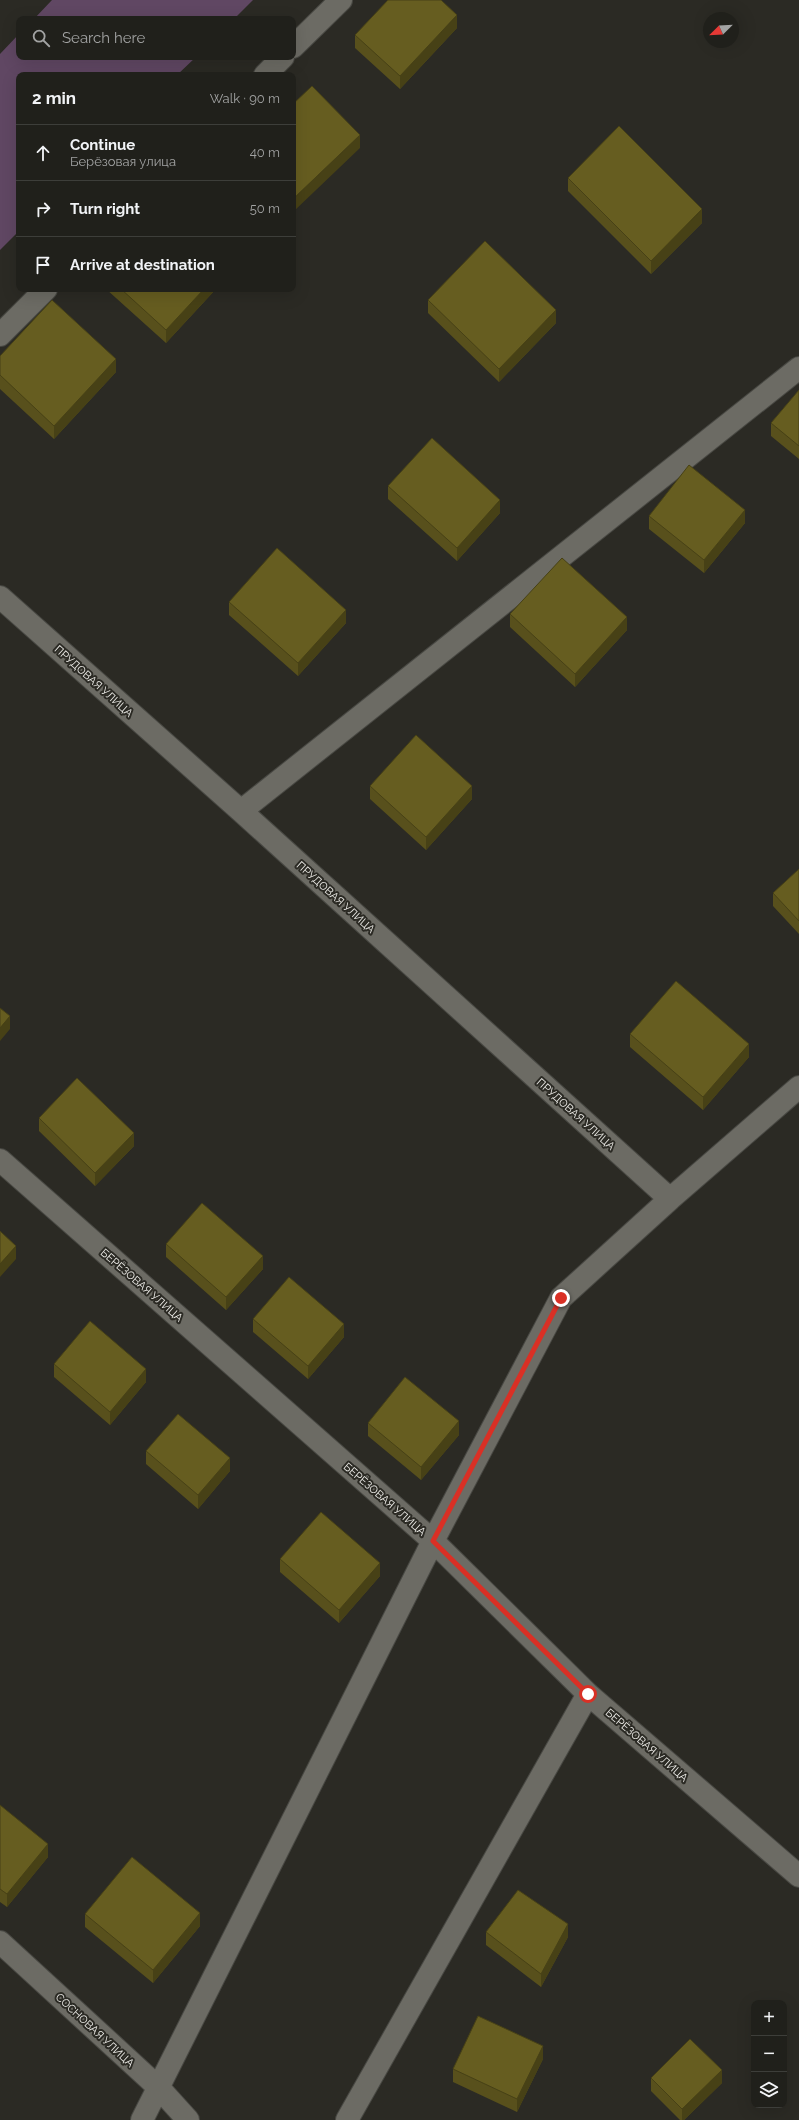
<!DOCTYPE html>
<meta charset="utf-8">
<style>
body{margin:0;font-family:Raleway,sans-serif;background:#282824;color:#f1f3f6}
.controls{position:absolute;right:12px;bottom:12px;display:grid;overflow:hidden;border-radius:8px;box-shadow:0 4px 16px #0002}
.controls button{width:36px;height:36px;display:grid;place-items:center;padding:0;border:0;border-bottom:1px solid #3d3e3a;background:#20201b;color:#f1f3f6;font:20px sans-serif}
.compass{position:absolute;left:703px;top:12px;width:36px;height:36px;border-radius:50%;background:#20201b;box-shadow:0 4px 16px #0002;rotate:246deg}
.stop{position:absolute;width:12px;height:12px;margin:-9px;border:3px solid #d93025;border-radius:50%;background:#fff}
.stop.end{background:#d93025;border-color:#fff;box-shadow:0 1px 4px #0008}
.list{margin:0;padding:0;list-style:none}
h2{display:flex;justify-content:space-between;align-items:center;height:52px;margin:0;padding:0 16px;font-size:17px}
h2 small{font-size:13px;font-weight:400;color:#a2a3a3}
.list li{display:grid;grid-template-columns:26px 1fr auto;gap:12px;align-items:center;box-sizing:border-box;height:56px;padding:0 16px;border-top:1px solid #3d3e3a}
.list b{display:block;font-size:15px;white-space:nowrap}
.list p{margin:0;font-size:13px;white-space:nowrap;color:#a2a3a3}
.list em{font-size:13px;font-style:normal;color:#a2a3a3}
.icon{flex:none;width:22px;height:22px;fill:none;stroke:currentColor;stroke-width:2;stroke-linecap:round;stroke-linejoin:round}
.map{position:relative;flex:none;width:799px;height:2120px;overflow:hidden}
.search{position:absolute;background:#20201b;box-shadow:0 4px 16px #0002;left:16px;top:16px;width:280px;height:44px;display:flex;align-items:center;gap:10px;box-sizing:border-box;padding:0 14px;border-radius:8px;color:#a2a3a3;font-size:15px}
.panel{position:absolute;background:#20201b;box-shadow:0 4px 16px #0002;left:16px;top:72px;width:280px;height:220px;border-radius:8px}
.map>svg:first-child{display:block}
.green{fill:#604763}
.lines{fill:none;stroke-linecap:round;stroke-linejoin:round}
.minor-casing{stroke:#484843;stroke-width:24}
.minor{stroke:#6c6b64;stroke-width:22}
.wall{fill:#58501c}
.shaded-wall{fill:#474116}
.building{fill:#665d20;stroke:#474116}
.route{stroke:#d93025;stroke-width:5}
.labels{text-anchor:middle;stroke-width:4;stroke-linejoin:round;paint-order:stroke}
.street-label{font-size:11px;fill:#f1f0ec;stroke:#2b2a24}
</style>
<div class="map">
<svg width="799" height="2120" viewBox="0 0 799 2120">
<rect width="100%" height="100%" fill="#2b2a24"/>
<path class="green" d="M52 0H253L234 19H34Z
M19 34V57H196L177 75H19V231L0 250V54Z"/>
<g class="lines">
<g class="minor-casing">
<path id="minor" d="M293 47 341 0
M265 75 283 57
M0 335 46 289
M0 597 241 811 670 1199
M241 811 799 368
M0 1160 433 1541 588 1694 799 1876
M0 1942 159 2088 188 2120
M142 2120 433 1541 561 1298 670 1199 799 1087
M347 2120 588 1694"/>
</g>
<use href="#minor" class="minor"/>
</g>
<path class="wall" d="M457 28 400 89 355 48V35Z
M568 178 702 223 651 274 568 191Z
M106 289H216L166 343Z
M428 300 556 323 499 382 428 313Z
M0 356 116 372 54 439 0 389Z
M799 390V459L771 436V423Z
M388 486 500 513 457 561 388 499Z
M649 516 745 523 704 573 649 529Z
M229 602 346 623 298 676 229 615Z
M510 614 627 630 575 687 510 627Z
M370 786 472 799 426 850 370 799Z
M799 869V934L773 906V893Z
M630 1034 749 1057 703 1110 630 1047Z
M39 1118 134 1146 95 1186 39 1131Z
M166 1244 263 1269 226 1310 166 1257Z
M253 1319 344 1337 308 1379 253 1332Z
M54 1364 146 1382 110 1425 54 1377Z
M368 1423 459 1435 421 1480 368 1436Z
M146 1451 230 1471 198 1509 146 1464Z
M280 1559 380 1576 339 1623 280 1572Z
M0 1805 48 1857 7 1907 0 1902Z
M85 1914 200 1926 153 1983 85 1927Z
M486 1932 568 1937 541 1987 486 1945Z
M543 2059 517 2112 453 2082V2069Z
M651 2078 722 2083 684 2120H680L651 2091Z"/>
<path class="shaded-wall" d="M457 15V28L400 89V76Z
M360 135V148L293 212V199Z
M702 209V223L651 274V261Z
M204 289H216L166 343V330Z
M556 310V323L499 382V369Z
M116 359V372L54 439V426Z
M500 500V513L457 561V548Z
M745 510V523L704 573V560Z
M346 610V623L298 676V663Z
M627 617V630L575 687V674Z
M472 786V799L426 850V837Z
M10 1016V1029L0 1041V1028Z
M749 1044V1057L703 1110V1097Z
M134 1133V1146L95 1186V1173Z
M16 1246V1259L0 1277V1264Z
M263 1256V1269L226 1310V1297Z
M344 1324V1337L308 1379V1366Z
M146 1369V1382L110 1425V1412Z
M459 1421V1435L421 1480V1467Z
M230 1458V1471L198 1509V1495Z
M380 1563V1576L339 1623V1610Z
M48 1844V1857L7 1907V1894Z
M200 1913V1926L153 1983V1970Z
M568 1924V1937L541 1987V1974Z
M543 2046V2059L517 2112V2099Z
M722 2070V2083L684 2120H682V2109Z"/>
<path class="building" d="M388 0H441L457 15 400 76 355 35Z
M312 86 360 135 293 199V104Z
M619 126 702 209 651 261 568 178Z
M485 241 556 310 499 369 428 300Z
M121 289H204L166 330Z
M52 300 116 359 54 426 0 375V356Z
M799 390V446L771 423Z
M432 438 500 500 457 548 388 486Z
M689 465 745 510 704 560 649 516Z
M277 548 346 610 298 663 229 602Z
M562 558 627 617 575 674 510 614Z
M416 735 472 786 426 837 370 786Z
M799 869V921L773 893Z
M676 981 749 1044 703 1097 630 1034Z
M0 1008 10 1016 0 1028Z
M77 1078 134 1133 95 1173 39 1118Z
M202 1203 263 1256 226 1297 166 1244Z
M0 1231 16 1246 0 1264Z
M289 1277 344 1324 308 1366 253 1319Z
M90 1321 146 1369 110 1412 54 1364Z
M405 1377 459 1421 421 1467 368 1423Z
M178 1414 230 1458 198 1495 146 1451Z
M321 1512 380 1563 339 1610 280 1559Z
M0 1805 48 1844 7 1894 0 1889Z
M132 1857 200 1913 153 1970 85 1914Z
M518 1890 568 1924 541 1974 486 1932Z
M478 2016 543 2046 517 2099 453 2069Z
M690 2039 722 2070 682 2109 651 2078Z"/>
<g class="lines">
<path class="route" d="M561 1298 433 1541 588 1694"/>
</g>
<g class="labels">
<g class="street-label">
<text transform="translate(94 681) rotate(42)" y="4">ПРУДОВАЯ УЛИЦА</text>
<text transform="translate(336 897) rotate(42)" y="4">ПРУДОВАЯ УЛИЦА</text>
<text transform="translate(576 1114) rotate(42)" y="4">ПРУДОВАЯ УЛИЦА</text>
<text transform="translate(142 1285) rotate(41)" y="4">БЕРЁЗОВАЯ УЛИЦА</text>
<text transform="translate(385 1499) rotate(41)" y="4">БЕРЁЗОВАЯ УЛИЦА</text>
<text transform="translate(647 1745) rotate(41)" y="4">БЕРЁЗОВАЯ УЛИЦА</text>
<text transform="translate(95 2030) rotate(43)" y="4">СОСНОВАЯ УЛИЦА</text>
</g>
</g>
</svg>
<div class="controls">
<button>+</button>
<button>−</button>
<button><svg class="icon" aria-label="layers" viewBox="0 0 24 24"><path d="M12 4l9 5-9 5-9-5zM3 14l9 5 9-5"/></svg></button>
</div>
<svg class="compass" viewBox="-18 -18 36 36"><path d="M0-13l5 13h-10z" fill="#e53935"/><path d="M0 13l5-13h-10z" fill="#a2a3a3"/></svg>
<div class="stop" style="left:588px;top:1694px"></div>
<div class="stop end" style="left:561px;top:1298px"></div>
<div class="search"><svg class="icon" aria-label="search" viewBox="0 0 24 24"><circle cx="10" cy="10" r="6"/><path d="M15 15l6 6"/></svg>Search here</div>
<section class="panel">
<h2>2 min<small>Walk · 90 m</small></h2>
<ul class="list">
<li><svg class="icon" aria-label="ahead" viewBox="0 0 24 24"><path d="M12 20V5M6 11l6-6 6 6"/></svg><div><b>Continue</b><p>Берёзовая улица</p></div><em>40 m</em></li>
<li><svg class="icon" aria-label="right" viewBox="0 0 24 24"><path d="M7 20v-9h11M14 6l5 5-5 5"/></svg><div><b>Turn right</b></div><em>50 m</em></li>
<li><svg class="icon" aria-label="arrive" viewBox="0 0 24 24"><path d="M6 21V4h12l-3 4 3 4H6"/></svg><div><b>Arrive at destination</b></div></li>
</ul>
</section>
</div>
